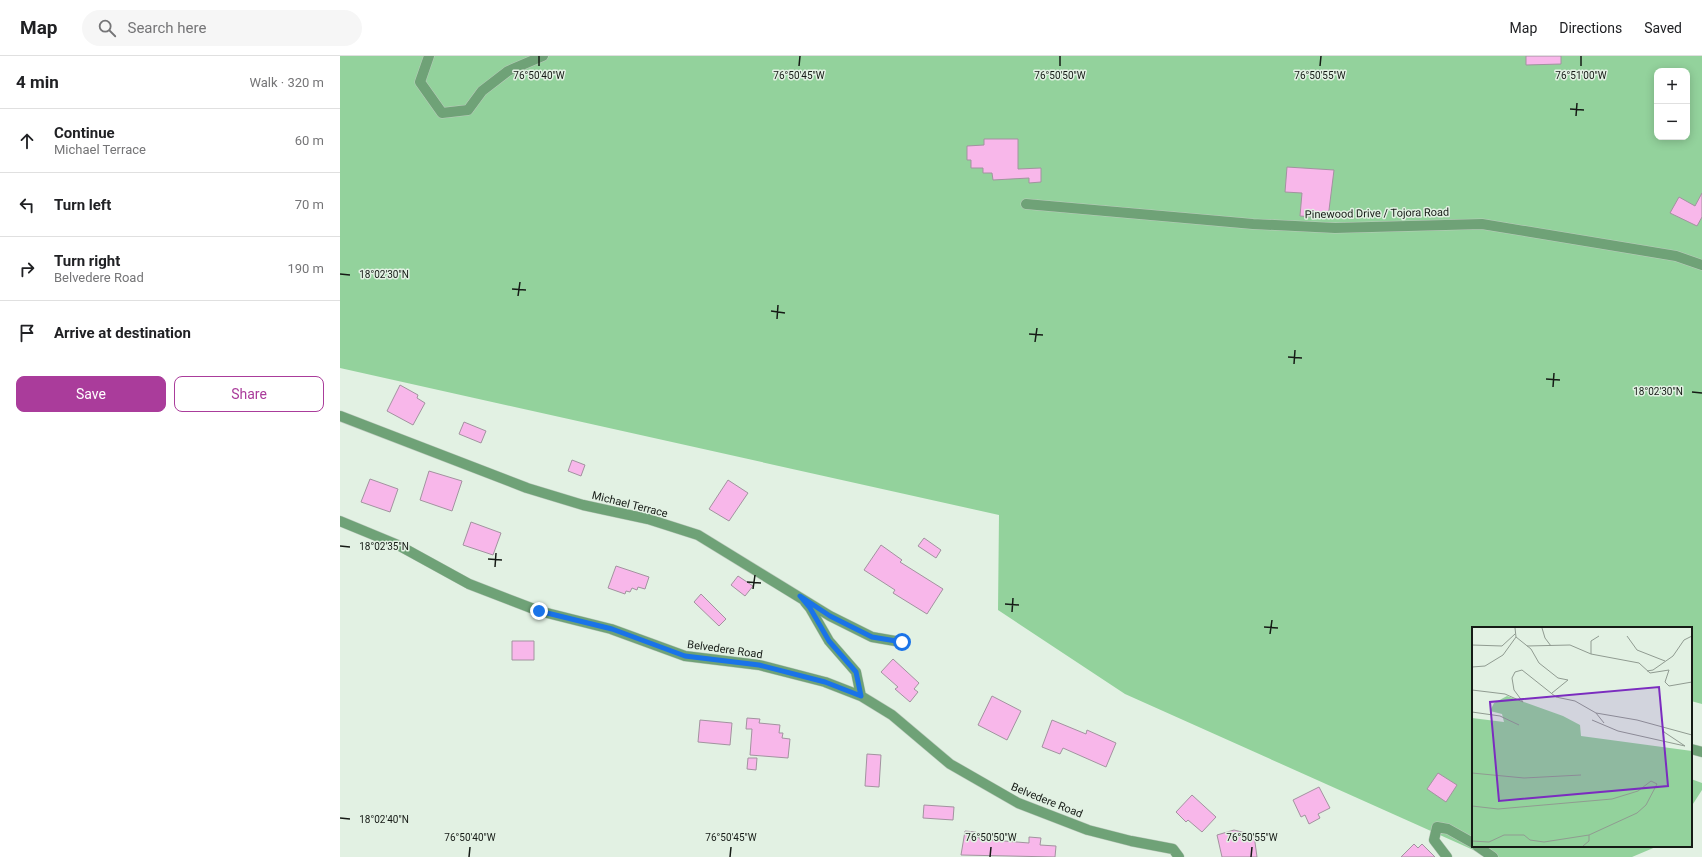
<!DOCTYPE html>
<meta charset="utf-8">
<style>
body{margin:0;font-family:Roboto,sans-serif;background:#f6f6f6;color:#202124}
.controls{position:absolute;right:12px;top:12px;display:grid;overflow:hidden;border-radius:8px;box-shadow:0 2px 10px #0003}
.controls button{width:36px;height:36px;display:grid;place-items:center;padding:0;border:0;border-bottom:1px solid #e0e0e0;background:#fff;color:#202124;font:20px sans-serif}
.stop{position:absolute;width:12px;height:12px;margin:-9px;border:3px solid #1a73e8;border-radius:50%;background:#fff}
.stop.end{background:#1a73e8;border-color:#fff;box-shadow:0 1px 4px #0008}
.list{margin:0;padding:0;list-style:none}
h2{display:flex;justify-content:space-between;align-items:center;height:52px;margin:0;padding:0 16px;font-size:17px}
h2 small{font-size:13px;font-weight:400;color:#757577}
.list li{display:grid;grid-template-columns:26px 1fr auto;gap:12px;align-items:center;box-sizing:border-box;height:64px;padding:0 16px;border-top:1px solid #e0e0e0}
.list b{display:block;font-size:15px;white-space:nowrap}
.list p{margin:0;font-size:13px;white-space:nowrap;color:#757577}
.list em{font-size:13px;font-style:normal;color:#757577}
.actions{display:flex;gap:8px;padding:12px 16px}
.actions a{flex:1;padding:9px 0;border:1px solid #aa3c9b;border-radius:8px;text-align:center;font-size:14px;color:#aa3c9b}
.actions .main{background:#aa3c9b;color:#fff}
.icon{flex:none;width:22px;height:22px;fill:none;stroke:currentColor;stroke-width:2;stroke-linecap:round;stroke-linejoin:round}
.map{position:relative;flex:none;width:1362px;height:801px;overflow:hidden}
header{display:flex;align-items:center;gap:24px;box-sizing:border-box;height:56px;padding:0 20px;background:#fff;border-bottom:1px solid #e0e0e0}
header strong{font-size:19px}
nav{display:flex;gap:22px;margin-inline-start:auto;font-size:14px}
.search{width:280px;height:36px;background:#f6f6f6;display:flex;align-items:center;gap:10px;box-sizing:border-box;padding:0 14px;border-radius:22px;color:#757577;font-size:15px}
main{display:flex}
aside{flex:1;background:#fff}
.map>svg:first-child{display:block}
.green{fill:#93d29c;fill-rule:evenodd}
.building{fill:#f8b7ea;stroke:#a2939f}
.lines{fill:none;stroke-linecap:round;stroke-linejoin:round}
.street-casing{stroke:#bdcabe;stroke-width:11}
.street{stroke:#6fa277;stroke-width:10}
.route{stroke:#1a73e8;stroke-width:5}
.ticks{fill:none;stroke:#161b16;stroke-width:1.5}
.labels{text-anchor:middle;stroke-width:3;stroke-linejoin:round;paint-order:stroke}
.street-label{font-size:11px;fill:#161b16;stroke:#e2f1e3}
.inset-road{fill:none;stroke:#909b91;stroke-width:1}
.view{fill:#7b2cbf;fill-opacity:0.15;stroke:#7b2cbf;stroke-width:2}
.inset-edge{fill:none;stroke:#161b16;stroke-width:2}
.ticks-label{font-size:10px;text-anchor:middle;fill:#161b16;stroke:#e2f1e3;stroke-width:3;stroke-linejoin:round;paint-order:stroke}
</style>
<header>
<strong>Map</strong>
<div class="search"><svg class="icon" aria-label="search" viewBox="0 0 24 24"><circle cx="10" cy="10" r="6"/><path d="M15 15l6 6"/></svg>Search here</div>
<nav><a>Map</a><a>Directions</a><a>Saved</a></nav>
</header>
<main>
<aside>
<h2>4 min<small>Walk · 320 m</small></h2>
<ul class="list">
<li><svg class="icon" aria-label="ahead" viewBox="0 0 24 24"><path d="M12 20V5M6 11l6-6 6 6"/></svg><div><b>Continue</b><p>Michael Terrace</p></div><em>60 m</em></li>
<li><svg class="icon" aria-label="left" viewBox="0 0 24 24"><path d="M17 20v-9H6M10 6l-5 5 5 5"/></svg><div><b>Turn left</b></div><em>70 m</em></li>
<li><svg class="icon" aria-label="right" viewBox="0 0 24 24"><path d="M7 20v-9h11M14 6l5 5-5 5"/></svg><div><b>Turn right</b><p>Belvedere Road</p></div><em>190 m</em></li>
<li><svg class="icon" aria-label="arrive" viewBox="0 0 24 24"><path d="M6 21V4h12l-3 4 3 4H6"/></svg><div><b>Arrive at destination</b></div></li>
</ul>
<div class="actions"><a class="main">Save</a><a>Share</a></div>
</aside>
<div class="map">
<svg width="1362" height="801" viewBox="0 0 1362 801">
<rect width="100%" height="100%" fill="#e2f1e3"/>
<path class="green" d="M0 0H1362V648L1351 645V572H1133V790H1318L1292 801H1149L785 638 658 554 659 459 0 312ZM1317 15H1347V81H1317Z
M1351 723 1362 727V734L1351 751Z"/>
<path class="building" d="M1186 0H1221V8L1186 9Z
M644 83H678V113L701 112V126L689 127V122L653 124 652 117H643V112H631V104H627V90L644 89Z
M947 111 994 114 988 162 960 160 962 137 945 136Z
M1362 137V161L1357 170 1330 157 1339 141 1355 150Z
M60 329 78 339 77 342 85 347 73 369 47 355Z
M124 366 146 375 141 387 119 378Z
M232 404 245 409 241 420 228 415Z
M89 415 122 425 112 455 80 444Z
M30 423 58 433 50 456 21 446Z
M388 424 408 437 389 465 369 453Z
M131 466 161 477 153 499 123 489Z
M584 482 601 494 596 502 578 490Z
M541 489 562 504 560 506 603 533 587 558 553 537 555 534 524 514Z
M276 510 309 521 305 533 298 531 297 534 292 532 290 536 286 535 285 538 268 532Z
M398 520 413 530 405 540 391 529Z
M361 538 386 563 379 570 354 546Z
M172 585H194V604H172Z
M553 603 579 627 574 633 578 636 570 646 555 633 558 631 541 616Z
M652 640 681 655 667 684 638 669Z
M407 662 420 663 419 667 440 669 439 677H443L442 682 450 683 448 702 410 699 412 673H406Z
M360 664 392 667 390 689 358 686Z
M712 664 746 678 747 674 776 687 766 711 723 692 720 698 702 691Z
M527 698 541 699 539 731 525 730Z
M408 702H417L416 714 407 713Z
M1098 717 1117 729 1106 746 1087 733Z
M979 731 990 752 978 758 980 762 969 768 965 759 961 761 953 744Z
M852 739 876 761 862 776 848 764 846 766 836 756Z
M584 749 614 751 613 764 583 762Z
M894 774 914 779 917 801H882L877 779Z
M625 775 636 776 635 781 640 782 639 783 689 787V781L701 782 700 789 716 790 715 801 621 799Z
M1074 788 1078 792 1082 788 1095 801H1061Z"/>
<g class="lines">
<g class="street-casing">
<path id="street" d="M89 0 80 26 102 57 128 54 142 35 168 15 203 0
M686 148 913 168 995 172 1142 168 1336 200 1362 209
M0 360 187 432 243 449 308 463 358 479 490 560 532 581 561 586
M0 465 58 489 129 528 199 555 271 573 345 600 419 609 485 626 521 640 552 659 610 708 678 747 748 774 791 785 833 793 839 801
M465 546 470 552 489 585 516 616 521 640
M1351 693 1362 696
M1137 790 1153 801
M1107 801 1094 784 1097 771 1108 773 1133 787"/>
</g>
<use href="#street" class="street"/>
</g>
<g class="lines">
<path class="route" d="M199 555 272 573 345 600 419 609 485 626 521 640 516 616 489 585 470 552 460 540 490 560 532 581 562 586"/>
</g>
<path class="ticks" d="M199 10V0M459 10 460 0M720 10V0M980 10 981 0M1241 10V0M1230 53 1244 54M1236 60 1237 47M0 218 10 219M172 233 186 234M178 240 180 226M431 255 445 257M437 263 438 249M689 278 703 279M695 286 697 272M948 301 962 302M954 308 955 294M1206 323 1220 324M1213 331 1214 317M1352 336 1362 337M0 490 10 491M148 503 162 504M155 511 156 497M407 526 421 527M413 533 415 519M665 548 679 549M672 556 673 542M924 571 938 572M930 578 932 564M0 762 10 763M129 801 130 791M390 801 391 791M650 801 651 791M911 801 912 791"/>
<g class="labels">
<g class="street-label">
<text transform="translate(1037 157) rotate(-1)" y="4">Pinewood Drive / Tojora Road</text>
<text transform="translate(290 448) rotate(14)" y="4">Michael Terrace</text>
<text transform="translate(385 593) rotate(8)" y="4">Belvedere Road</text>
<text transform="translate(707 744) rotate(22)" y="4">Belvedere Road</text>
</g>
</g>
<g transform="translate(1132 571)">
<rect width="220" height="220" fill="#e2f1e3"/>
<path d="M35 69 91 89 108 98 109 109 220 124V219H0V91L32 95 30 87 18 84 22 76Z" fill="#93d29c"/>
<path class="inset-road" d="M43 1 44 10 59 22 67 36 86 51 96 53 80 66M70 1 73 11 79 19M155 9 165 23 193 34M0 18 30 19 43 7M55 19 98 18 119 27 167 36 178 46 197 43 193 55 197 59 220 55M119 27V14L127 9M0 40 13 39 31 28 44 10M175 44 181 43 201 29 212 13 220 9M0 63 33 67 51 75 42 63 40 51 43 45 50 43 84 70 103 74 124 86 165 93 220 108M0 85 28 89 47 98M124 86 132 96M120 93 146 104 213 119 192 105 191 102M0 146 52 151 109 148M0 179 26 182 140 172 166 164 179 154 185 157 174 178 165 186 117 208M0 214 17 215 32 208H52L58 213 72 215 117 208V214L111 219"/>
<path class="view" d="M187 60 196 159 27 174 18 75Z"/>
<rect width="220" height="220" class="inset-edge"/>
</g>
<g class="ticks-label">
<text x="199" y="23">76°50'40"W</text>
<text x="459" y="23">76°50'45"W</text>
<text x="720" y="23">76°50'50"W</text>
<text x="980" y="23">76°50'55"W</text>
<text x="1241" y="23">76°51'00"W</text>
<text x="44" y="222">18°02'30"N</text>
<text x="1318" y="339">18°02'30"N</text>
<text x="44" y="494">18°02'35"N</text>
<text x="44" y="767">18°02'40"N</text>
<text x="130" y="785">76°50'40"W</text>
<text x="391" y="785">76°50'45"W</text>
<text x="651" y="785">76°50'50"W</text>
<text x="912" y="785">76°50'55"W</text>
</g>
</svg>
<div class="controls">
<button>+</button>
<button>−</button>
</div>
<div class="stop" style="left:562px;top:586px"></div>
<div class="stop end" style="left:199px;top:555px"></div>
</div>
</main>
